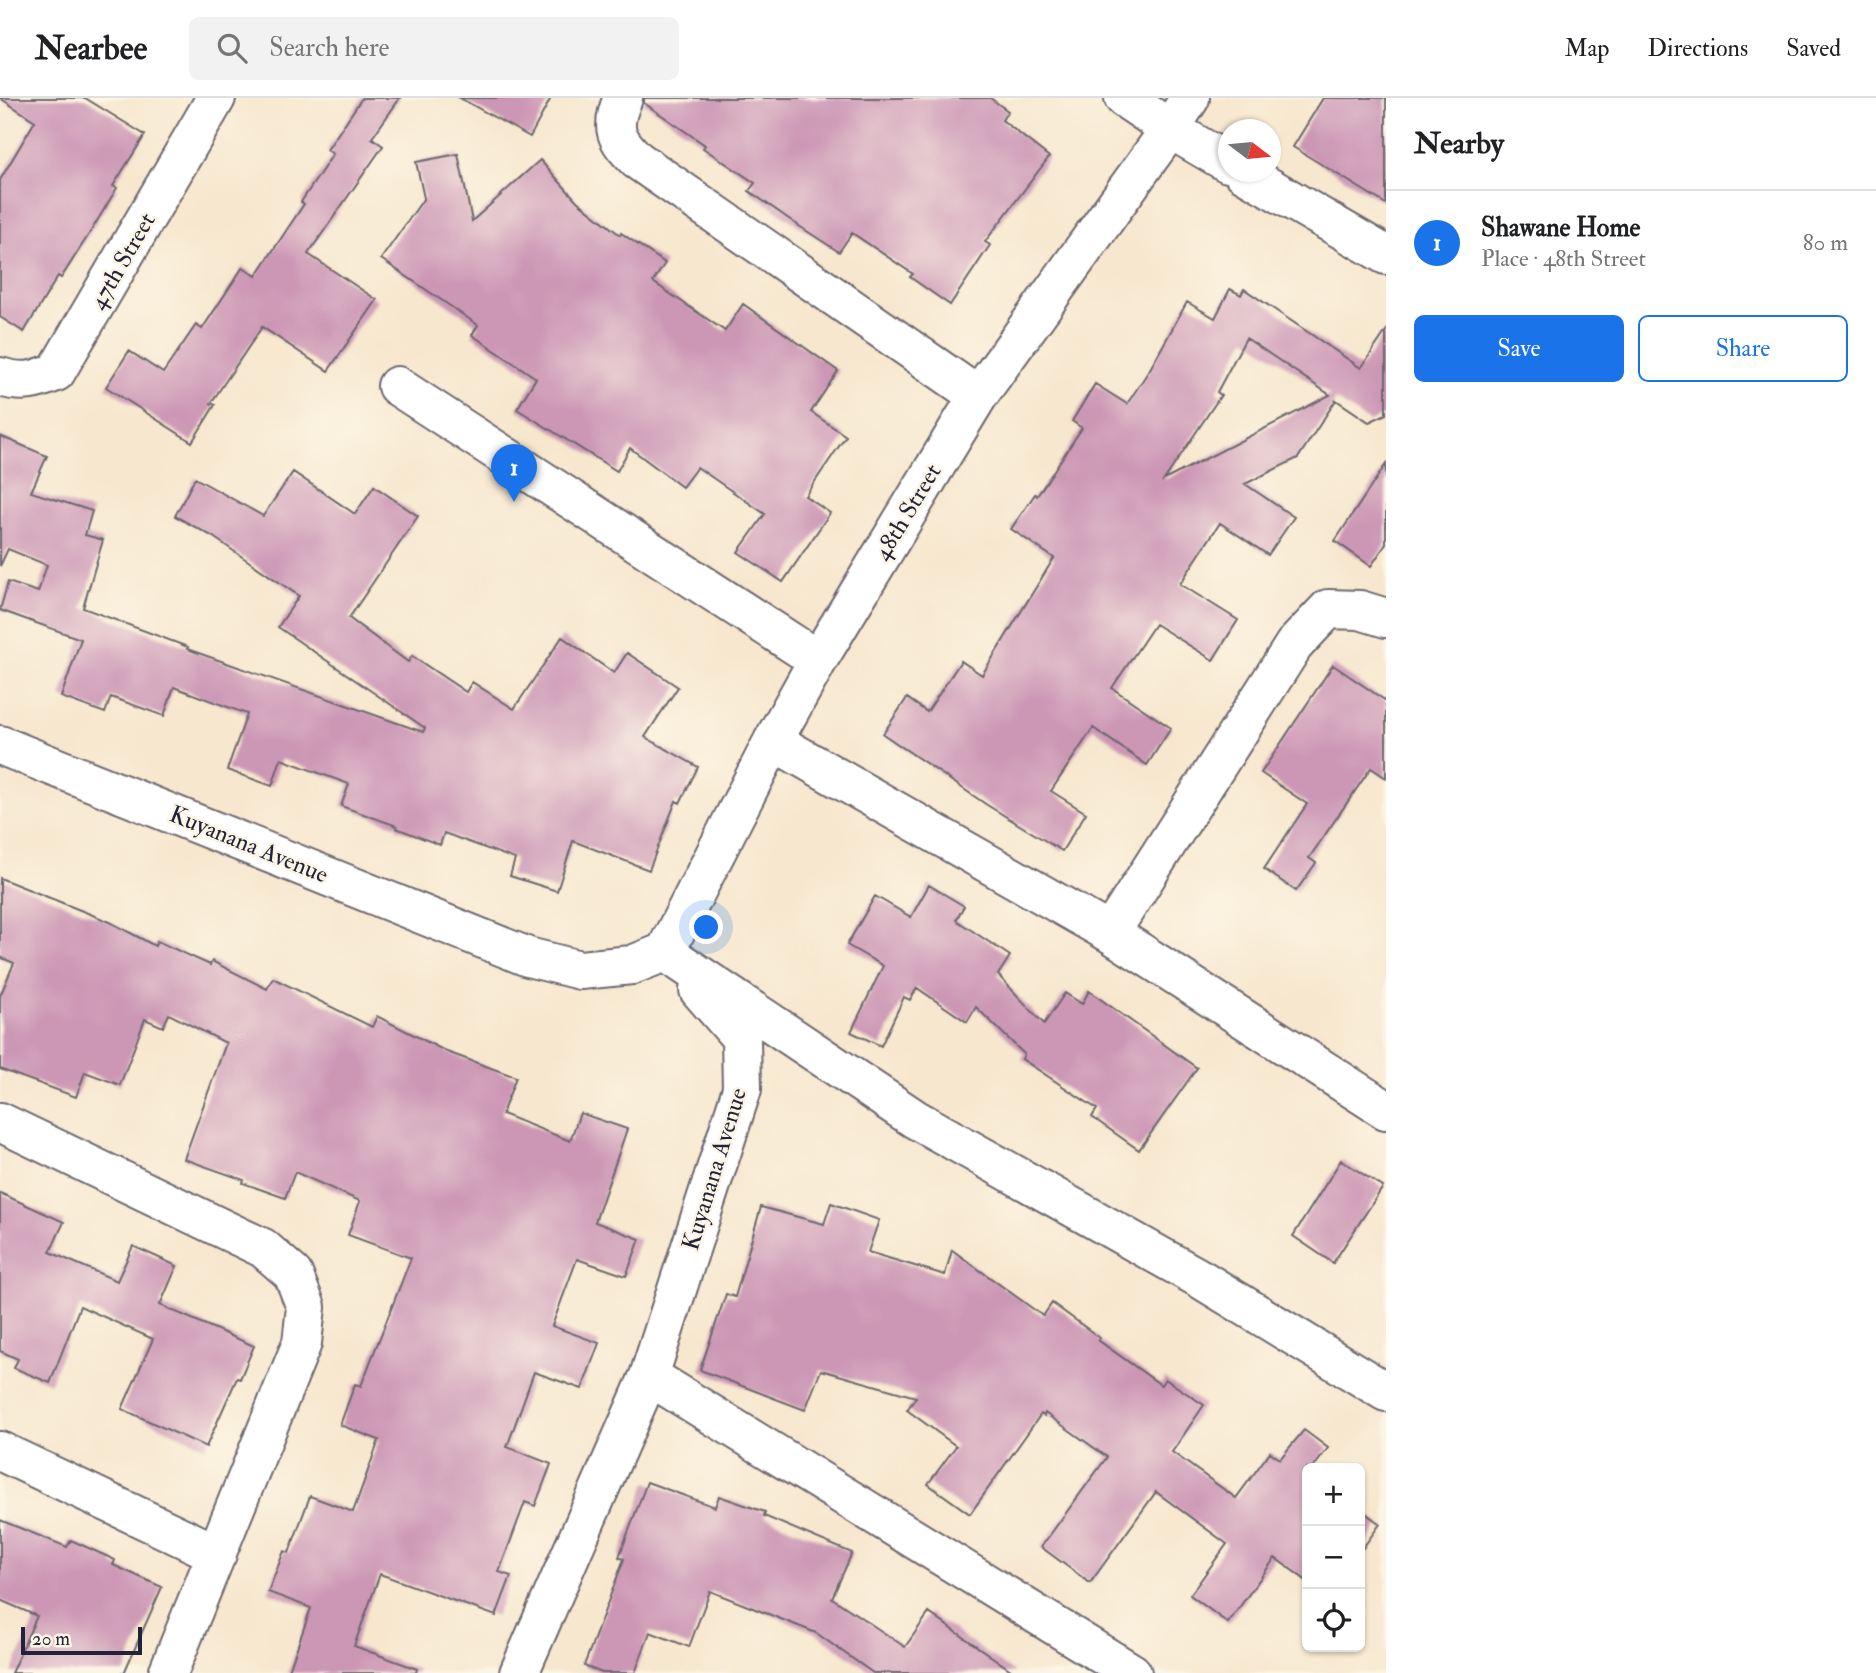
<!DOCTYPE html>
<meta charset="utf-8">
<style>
body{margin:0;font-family:"IM FELL Double Pica",serif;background:#f2f2f2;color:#202124}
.controls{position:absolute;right:21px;bottom:21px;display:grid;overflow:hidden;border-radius:10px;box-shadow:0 2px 5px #0004}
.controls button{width:63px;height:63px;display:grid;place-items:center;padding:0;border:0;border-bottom:2px solid #e0e0e0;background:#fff;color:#202124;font:35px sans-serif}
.compass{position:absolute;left:1218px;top:21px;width:63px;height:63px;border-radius:50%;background:#fff;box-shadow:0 2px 5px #0004;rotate:106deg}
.scale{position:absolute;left:21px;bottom:18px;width:121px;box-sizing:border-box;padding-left:7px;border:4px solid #22223b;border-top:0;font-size:19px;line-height:24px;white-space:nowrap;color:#22223b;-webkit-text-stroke:5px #fcf5e5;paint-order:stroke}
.you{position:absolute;left:707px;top:830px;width:24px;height:24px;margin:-18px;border:5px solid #fff;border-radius:50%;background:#1a73e8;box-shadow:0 0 0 10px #1a73e833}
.badge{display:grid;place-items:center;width:46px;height:46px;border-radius:50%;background:#1a73e8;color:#fff;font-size:23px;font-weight:700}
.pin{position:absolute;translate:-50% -58px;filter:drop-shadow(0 2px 4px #0008)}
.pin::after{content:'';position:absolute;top:37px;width:24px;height:21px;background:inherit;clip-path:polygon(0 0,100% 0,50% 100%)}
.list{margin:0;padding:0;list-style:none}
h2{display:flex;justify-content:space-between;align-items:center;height:91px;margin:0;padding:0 28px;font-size:30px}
h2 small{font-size:23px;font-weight:400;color:#757577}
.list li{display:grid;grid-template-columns:46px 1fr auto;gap:21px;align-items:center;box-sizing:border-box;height:105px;padding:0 28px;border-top:2px solid #e0e0e0}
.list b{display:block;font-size:26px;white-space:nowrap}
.list p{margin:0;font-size:23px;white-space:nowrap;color:#757577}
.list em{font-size:23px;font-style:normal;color:#757577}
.actions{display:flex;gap:14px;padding:21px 28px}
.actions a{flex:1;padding:16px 0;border:2px solid #1a73e8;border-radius:10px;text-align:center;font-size:24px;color:#1a73e8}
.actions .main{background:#1a73e8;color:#fff}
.icon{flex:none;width:38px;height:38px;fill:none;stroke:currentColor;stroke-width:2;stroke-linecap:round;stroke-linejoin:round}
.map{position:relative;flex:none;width:1386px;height:1575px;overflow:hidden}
header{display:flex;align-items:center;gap:42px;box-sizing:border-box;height:98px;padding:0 35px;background:#fff;border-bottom:2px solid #e0e0e0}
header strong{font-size:33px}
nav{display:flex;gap:38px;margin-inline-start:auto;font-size:24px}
.search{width:490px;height:63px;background:#f2f2f2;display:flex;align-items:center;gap:18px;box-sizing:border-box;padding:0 24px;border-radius:10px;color:#757577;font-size:26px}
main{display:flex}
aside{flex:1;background:#fff}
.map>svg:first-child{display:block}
.building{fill:#cc97b5;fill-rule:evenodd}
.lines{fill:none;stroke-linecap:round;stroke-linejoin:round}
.minor-casing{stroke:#6d676e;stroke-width:42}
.minor{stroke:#fff;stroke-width:38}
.labels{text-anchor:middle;stroke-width:5;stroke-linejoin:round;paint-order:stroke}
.street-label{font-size:24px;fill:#22223b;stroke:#fcf5e5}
</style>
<header>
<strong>Nearbee</strong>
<div class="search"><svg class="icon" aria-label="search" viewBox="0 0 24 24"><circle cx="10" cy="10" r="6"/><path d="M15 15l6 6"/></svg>Search here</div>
<nav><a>Map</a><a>Directions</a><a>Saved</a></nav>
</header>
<main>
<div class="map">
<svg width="1386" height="1575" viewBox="0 0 1386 1575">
<rect width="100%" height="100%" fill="#fcf5e5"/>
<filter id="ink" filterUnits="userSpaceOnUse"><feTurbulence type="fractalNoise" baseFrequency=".0143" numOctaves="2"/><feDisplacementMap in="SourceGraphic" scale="14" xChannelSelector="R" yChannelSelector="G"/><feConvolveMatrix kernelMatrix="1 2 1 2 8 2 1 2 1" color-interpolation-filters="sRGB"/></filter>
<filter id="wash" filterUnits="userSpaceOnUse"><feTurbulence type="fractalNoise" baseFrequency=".00686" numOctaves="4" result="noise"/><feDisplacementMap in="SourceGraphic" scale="28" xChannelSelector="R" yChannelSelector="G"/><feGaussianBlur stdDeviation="1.57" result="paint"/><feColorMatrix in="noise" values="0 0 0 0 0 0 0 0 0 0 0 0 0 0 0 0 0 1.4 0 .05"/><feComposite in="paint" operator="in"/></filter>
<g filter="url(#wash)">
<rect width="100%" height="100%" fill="#f7e7ce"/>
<g id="blocks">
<path class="building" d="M0 0H85L145 37 113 88 117 90 91 133 61 180 58 178 24 234 0 219V82L35 23Z
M362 0H400L372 40 383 48 308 156 377 202 328 273 262 229 211 305 215 307 192 344 106 289 129 253 163 275 196 227 202 231 243 169 256 178 304 106 301 104 333 56 327 52Z
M460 0H551L530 39Z
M644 0H990L1008 13 1002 22 1049 59 985 144 990 147 950 207 910 179 913 176 852 135 839 154 799 128 749 93 755 85 703 50 705 47 644 5Z
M1323 0H1386V106L1293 49Z
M458 56 472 123 540 62 577 103 620 137 621 135 665 165 653 184 725 233 743 206 838 273 811 314 846 338 805 398 830 415 783 484 738 454 765 416 697 369 682 389 630 350 617 373 517 311 536 280 472 237 478 227 381 161 424 100 416 64Z
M1230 191 1241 197 1244 191 1361 270 1386 233V316L1369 324 1336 302 1298 360 1245 386 1294 419 1268 457 1220 425 1180 486 1238 522 1213 562 1155 526 1112 590 1171 630 1147 667 1093 630 1051 693 1086 715 1062 753 987 707 883 636 907 600 927 614 961 563 982 577 1054 460 1011 431 1035 396 1037 398 1082 330 1072 323 1095 286 1127 306 1150 271 1187 204 1215 220ZM1246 240 1330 297 1164 382 1221 297 1217 294Z
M0 338 47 358 31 394 92 413 85 437 103 442 83 510 188 549 187 551 423 634 425 630 278 529 299 498 212 438 175 418 195 380 263 418 293 374 355 416 374 388 418 418 349 520 408 564 412 558 466 594 472 584 514 611 562 539 614 575 627 555 678 589 645 639 698 669 680 705 676 703 649 772 573 743 557 793 510 778 515 761 444 735 440 747 396 730 397 728 341 708 349 686 281 661 272 688 227 672 247 616 174 589 164 618 111 599 105 615 61 599 81 541 0 512 8 484 38 494 47 467 8 451 0 468Z
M1386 366V446L1371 468 1335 443Z
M1333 567 1386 603V680L1371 670 1309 760 1316 765 1296 793 1264 771 1307 706 1261 675Z
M0 780 110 824 155 848 157 843 210 867 212 863 267 891 273 880 372 929 377 918 447 954 516 979 502 1016 570 1043 580 1015 627 1031 595 1124 640 1141 626 1178 577 1161 552 1228 599 1245 582 1291 534 1274 507 1349 551 1366 535 1408 525 1404 499 1474 511 1478 496 1518 380 1476 354 1548 417 1571 416 1575H288L311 1510 268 1494 284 1453 289 1455 310 1398 353 1414 379 1342 340 1327 355 1286 361 1288 411 1160 348 1137 360 1103 295 1074 285 1100 243 1085 244 1082 184 1061 226 945 169 916 163 929 145 921 120 987 85 974 76 999 0 971V898L14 865 0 859Z
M929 787 964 808 956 822 1010 858 998 877 1044 926 1065 895 1082 906 1089 893 1197 970 1139 1052 1092 1019 1097 1011 1022 961 1024 956 976 909 967 924 917 890 910 902 904 899 881 948 851 934 883 868 847 847 875 798 911 819Z
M1341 1062 1383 1089 1333 1165 1293 1138Z
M0 1095 64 1124 50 1154 117 1183 133 1148 177 1168 160 1207 254 1248 240 1281 237 1280 206 1349 122 1311 153 1241 80 1208 50 1285 14 1270 18 1261 0 1253Z
M831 1105 879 1122 868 1154 945 1177 952 1152 1043 1218 1052 1205 1100 1240 1098 1242 1161 1287 1165 1281 1204 1307 1172 1354 1236 1400 1270 1354 1280 1361 1304 1332 1328 1350 1313 1370H1307V1483L1275 1460 1228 1525 1190 1497 1227 1446 1156 1394 1090 1485 1041 1449 1107 1359 1045 1315 1044 1318 1041 1316 970 1416 928 1386 956 1348 907 1312 916 1299 821 1272 805 1312 700 1272 726 1196 735 1199 761 1109 824 1126Z
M647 1384 715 1409 719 1398 765 1414 764 1418 852 1455 832 1500 905 1549 929 1515 1015 1575H873L816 1535 710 1493 689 1549 650 1534 635 1575H602L584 1568 624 1461 619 1459Z
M1360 1411 1380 1426 1360 1454Z
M0 1422 67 1449 71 1442 115 1462 113 1467 162 1489 124 1575H11L37 1518 0 1502Z"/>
</g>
</g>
<g filter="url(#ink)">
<use href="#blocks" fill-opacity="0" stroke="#6d676e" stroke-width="2"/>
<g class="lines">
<g class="minor-casing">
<path id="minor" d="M623 0C610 30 615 40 637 62L978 298
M1124 0 1170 31 1228 65
M1243 74 1386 157
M0 279C23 286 34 283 56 274L216 0
M397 288 818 562
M773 643 1110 835 1386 1012
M0 647 528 859 580 872 632 867 665 854
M1110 835 1294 547 1328 511 1360 512 1386 520
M665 854 773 643 818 562 978 298 1170 31 1190 0
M665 854 915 1021 1199 1180 1386 1294
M0 1024 263 1150 293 1176 306 1209 302 1245 168 1575
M649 1278 1132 1575
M0 1353 217 1456
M519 1575 649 1278 742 991 741 940 699 892"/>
</g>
<use href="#minor" class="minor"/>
</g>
</g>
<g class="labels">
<g class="street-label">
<text transform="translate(122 163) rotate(-60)" y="8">47th Street</text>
<text transform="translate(907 414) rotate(-59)" y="8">48th Street</text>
<text transform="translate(249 746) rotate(22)" y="8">Kuyanana Avenue</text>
<text transform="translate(714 1071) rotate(-73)" y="8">Kuyanana Avenue</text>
</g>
</g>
</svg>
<div class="controls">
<button>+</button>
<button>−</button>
<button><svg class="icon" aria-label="locate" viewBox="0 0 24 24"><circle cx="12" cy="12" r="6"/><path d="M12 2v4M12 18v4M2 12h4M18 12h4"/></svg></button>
</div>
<svg class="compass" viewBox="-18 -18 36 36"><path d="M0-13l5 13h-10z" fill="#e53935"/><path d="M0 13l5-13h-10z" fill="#757577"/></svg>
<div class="scale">20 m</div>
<div class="you"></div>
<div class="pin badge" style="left:514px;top:404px">1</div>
</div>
<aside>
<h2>Nearby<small></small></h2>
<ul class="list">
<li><span class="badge">1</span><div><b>Shawane Home</b><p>Place · 48th Street</p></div><em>80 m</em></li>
</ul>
<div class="actions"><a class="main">Save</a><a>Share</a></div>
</aside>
</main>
